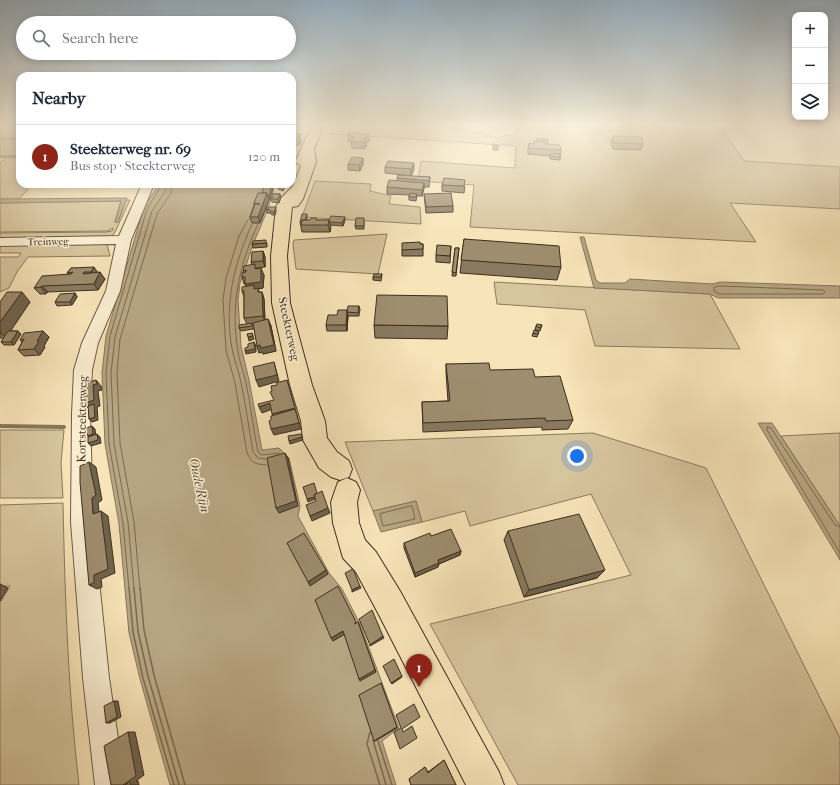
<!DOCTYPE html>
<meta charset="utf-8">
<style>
body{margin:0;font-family:"IM FELL French Canon",serif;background:#f6f6f7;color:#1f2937}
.controls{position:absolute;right:12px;top:12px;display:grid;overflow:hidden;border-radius:8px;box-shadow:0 2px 10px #0003}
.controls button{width:36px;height:36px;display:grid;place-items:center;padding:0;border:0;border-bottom:1px solid #e0e1e3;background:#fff;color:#1f2937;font:20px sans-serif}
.you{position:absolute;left:577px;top:456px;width:14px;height:14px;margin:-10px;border:3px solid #fff;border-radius:50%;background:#1a73e8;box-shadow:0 0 0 6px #1a73e833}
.badge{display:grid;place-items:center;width:26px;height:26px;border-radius:50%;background:#8f2418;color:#fff;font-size:13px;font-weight:700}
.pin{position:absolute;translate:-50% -33px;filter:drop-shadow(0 1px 2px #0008)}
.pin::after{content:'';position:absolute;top:21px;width:14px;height:12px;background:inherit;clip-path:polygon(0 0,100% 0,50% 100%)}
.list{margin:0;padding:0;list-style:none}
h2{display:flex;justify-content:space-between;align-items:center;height:52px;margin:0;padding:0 16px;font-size:17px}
h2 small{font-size:13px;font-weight:400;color:#747a83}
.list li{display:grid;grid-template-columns:26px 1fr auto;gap:12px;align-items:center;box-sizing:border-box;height:64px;padding:0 16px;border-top:1px solid #e0e1e3}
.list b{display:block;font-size:15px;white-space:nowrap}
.list p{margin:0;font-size:13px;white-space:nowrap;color:#747a83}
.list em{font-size:13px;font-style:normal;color:#747a83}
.icon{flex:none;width:22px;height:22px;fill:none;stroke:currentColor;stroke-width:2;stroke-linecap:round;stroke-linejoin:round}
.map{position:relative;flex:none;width:840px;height:785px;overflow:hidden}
.search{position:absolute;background:#fff;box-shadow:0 2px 10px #0003;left:16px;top:16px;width:280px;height:44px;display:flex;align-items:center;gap:10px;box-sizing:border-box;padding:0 14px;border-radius:22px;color:#747a83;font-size:15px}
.panel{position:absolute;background:#fff;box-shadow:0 2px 10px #0003;left:16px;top:72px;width:280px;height:116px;border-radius:12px}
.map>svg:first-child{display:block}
.green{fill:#d7c59e;stroke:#8a7a5e}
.water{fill:#b8a683;stroke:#87765a}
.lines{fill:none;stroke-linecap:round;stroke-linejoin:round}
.shore-far1{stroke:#7a6a50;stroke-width:1}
.shore{stroke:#7a6a50;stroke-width:1.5}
.stream-far1{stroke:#87765a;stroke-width:2.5}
.stream{stroke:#87765a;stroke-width:4}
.minor-casing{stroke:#6c5c44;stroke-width:2}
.major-casing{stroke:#3d2e1d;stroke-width:2}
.minor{fill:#faedd1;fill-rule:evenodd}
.major{fill:#f7e4b8;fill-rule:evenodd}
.wall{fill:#88795f;stroke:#3d2e1d}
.shaded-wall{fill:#6f634d;stroke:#3d2e1d}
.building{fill:#9e8d6e;stroke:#3d2e1d}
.labels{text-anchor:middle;stroke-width:3;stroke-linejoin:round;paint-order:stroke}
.far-street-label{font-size:10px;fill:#3d2e1d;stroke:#faedd1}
.street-label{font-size:12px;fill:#3d2e1d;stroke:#faedd1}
.water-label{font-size:13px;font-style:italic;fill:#5c4c36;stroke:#faedd1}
</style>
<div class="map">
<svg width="840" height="785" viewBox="0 0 840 785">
<rect width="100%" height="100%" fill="#f7e4b8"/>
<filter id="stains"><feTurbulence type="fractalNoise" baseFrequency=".005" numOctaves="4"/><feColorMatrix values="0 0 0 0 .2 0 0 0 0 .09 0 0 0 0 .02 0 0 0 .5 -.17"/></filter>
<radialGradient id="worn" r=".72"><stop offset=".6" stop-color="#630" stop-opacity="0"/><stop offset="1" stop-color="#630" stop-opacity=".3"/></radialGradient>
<path class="green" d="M0 125H20V155L0 156Z
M334 125H449L498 138 507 135H515L517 129 531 130V125L582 127 583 125H720L744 161 840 167V209L730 203 756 242 470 227 474 185 418 181 421 161 515 168 516 146 331 134Z
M20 157V184H33L19 199H0V163L6 158Z
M315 181 371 184 370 191 391 196 389 204 420 207 421 224 302 217Z
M126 200H130L115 232 107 244 110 256 28 257 17 272 9 288 0 292V257H18L21 253H0V233L106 232 112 231 113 228 107 231 0 232V203L121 201 115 222H118Z
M387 234 378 274 296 269 293 244 294 240Z
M494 282 710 294 740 349 595 346 585 310 497 304Z
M0 430H64L61 463 63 498H0Z
M593 433 706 468 840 738V785H518L430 624 631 575 591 494 470 526 465 511 422 522 416 501 373 511 345 442Z
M840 433V526L781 436Z
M63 503C65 598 68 692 79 785H0V603L10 586H0V505Z"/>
<path class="water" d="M159 184H275L268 209 254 242 240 283 238 300 241 346 249 380 262 450 279 448 289 458 300 506 298 516 329 573 342 589 360 624 399 728 382 741 396 785H170L140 679 129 633 119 524 105 444 102 373 106 336 144 207Z
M127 198 118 222H115L121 201 0 203V199Z
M580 237H584L596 280 600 283H625L630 279 713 284 720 282 840 286V298H718L710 294 594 288Z
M758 423H772L840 526V560Z
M416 501 422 522 381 532 373 511Z"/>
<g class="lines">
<path class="shore-far1" d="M249 218 239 236 226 278 223 300 226 350 235 383 247 453C252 464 256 464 267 465
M252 224C234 264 224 304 232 348 234 360 239 371 241 383 246 406 249 429 253 452L258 458 266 459
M258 224C239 265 230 306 238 351 239 362 244 372 246 383 251 406 253 429 258 452L262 455 279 453
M720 286 823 290 825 292 823 294H719L714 291V288Z
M412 506 415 519 383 526 380 514Z
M840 527 835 525 771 428 767 427V430L840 553
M129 589 123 523 109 444 106 373 110 336 147 209 162 184
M134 589 128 522 114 444 111 373 115 337 152 211 166 190 167 184
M140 589 134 522 120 443 117 373 120 339 157 214 171 193 173 184"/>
<path class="shore" d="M129 588 133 632 143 678 174 785
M134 588 138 631 148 676 179 785
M140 588 144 630 154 675 185 785
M370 732 367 744 380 785
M373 740 386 785
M378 741 392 785"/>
<path class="stream-far1" d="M0 139H20
M0 157 20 156"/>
<path class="stream" d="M0 426 64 427"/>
<g class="minor-casing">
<path id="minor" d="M142 184H154L131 240 120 291 98 343 92 370 90 414 93 522 109 678 125 785H95L83 678 71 522 72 414 74 370 82 343 106 291 116 244 0 246V238L119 236Z"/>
</g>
<g class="major-casing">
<path id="major" d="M312 125H324L314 149 316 162 303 199 298 206 292 207 287 256 290 303 295 322 312 385 325 421 327 438 337 452 349 461 352 469 349 477 340 480 331 477 319 468 303 440 301 421 290 385 272 303 271 256 276 207 281 198 293 186 301 166 295 162Z
M347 478 356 482 360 490 357 502 359 523 365 540 376 552 400 591 499 772 504 785H466L378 613 356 572 343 558 333 523 331 502 338 482Z"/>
</g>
<use href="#minor" class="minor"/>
<use href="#major" class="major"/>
</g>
<path class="wall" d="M292 125 295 129 293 130V134H300L301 140 300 145H292Z
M348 135 370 140 366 143V147L363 149 352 148 351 142 348 141Z
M613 136 643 144 641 150 613 149 611 142Z
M537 138 548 141V144H544L561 150 560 160 550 159V156L528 154V149L529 143 533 144 534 141H536Z
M493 144 498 145V150H493Z
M292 146 296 150 294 153H292Z
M363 158V164L360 171 348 170V164Z
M385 167 414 169 411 176 385 173Z
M430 177 429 187H424L422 196H417L416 201 409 200V195L387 194V187L397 180V178Z
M64 184H81L79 186H66Z
M276 184H286L283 191 278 189Z
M442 185 465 186 464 193 442 191Z
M273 189 271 194H280L281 197 279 203 272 202 270 197V199H269V200L260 223H252L250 217 254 205V203L262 193Z
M424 194 453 206V212L426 213Z
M266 209 276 211 275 215H272L270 213H267Z
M307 214V220H310L316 218V220H345L343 226 330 225V232H302L300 222Z
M364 221V229H356L355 226Z
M464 239 561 267 557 280 460 273Z
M267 243V247L253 248 252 244Z
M420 244H423V256H402V250Z
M451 246 450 263 436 262V255Z
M455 248H459L456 276H452Z
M263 251 265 257V267L256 268 264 275 263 288 258 289 259 292H262L264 299 265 320 268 319 271 326 276 351 263 354 262 352 259 353 253 324 254 326 253 329 241 331 239 328 247 324 244 318V297L242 291 246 286 245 284H244L242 277 244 272 243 271 252 265 251 262Z
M71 268 97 272 105 279 98 290 48 292 46 294H40L34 288 69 275 67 273Z
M382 274 381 281 373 280V277Z
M75 293 77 297 72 305 57 306 55 302Z
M0 302H30L10 331H18L21 334 14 345H4L1 342 4 338H0Z
M359 306 360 309 359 316H348L347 331H327L326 325 337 315Z
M374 325 448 326 447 339 375 338Z
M542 325 540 331 535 330 536 326Z
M43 331 49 337 44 346 45 347 40 355 24 356 18 350 22 342 20 340Z
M539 332 537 337 532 336 533 333Z
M446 364 535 377 573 420 568 429 542 430V427L423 432 422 402 448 401 446 373Z
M508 531 605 570 597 578 524 597 504 540Z
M431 536 461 551 460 555 439 564 438 567 415 577 404 548V543Z
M444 760 456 785H411L409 779 425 767 428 772Z"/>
<path class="shaded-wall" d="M292 125H297L295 129 293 130 294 134 292 137Z
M300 134 301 140 300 145 298 139Z
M369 134 370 140 366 143V147L363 149V139Z
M295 146 296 150 294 153V150Z
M363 158V164L360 171 359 165Z
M414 163V169L411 176V169Z
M424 183V189L422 196V190Z
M282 184H286L283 191Z
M272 185 273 189 270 199 269 196Z
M267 193 269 200 260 223 258 217Z
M280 194 281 197 279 203 278 199Z
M276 207V211L275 215 274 212Z
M345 217V220L343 226 342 223Z
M329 220 331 227 330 232 328 225Z
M263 251 265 257V267L263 261Z
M94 267 98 273 95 278 91 272Z
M261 268 264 275 263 288 258 289 260 295 248 290 245 284Z
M100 272 105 279 98 290 94 284Z
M42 286 48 292 46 294 41 287Z
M22 292 30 302 6 338 0 332V322Z
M262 292 264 299 265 322 263 316Z
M75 293 77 297 72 305 70 302Z
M347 310 348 317 347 331 346 325Z
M268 319 271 326 276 351 263 354 262 352 259 353 257 346Z
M18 331 21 334 14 345 11 342Z
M43 331 49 337 44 346 45 347 40 355 34 349 37 341Z
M252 333 254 339 249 341 248 337Z
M254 342 256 346V352L246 354 245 351Z
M274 362 279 381 259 387 256 380Z
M96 380 101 386 102 390 98 391 100 406 97 407 98 420 92 422 89 419 90 410 84 404 93 385Z
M287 380 301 429 274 435 271 429 275 420 272 414Z
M270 403 273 409 262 413 259 407Z
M92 426 95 429 96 437 90 439 87 436Z
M97 434 100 437 101 443 91 446 88 443Z
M301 434 303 440 290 444 289 441Z
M285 453 288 458 298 506 279 513 276 508Z
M89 462 96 467 102 500 98 503 100 519 93 514Z
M317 496 318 498 308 502 307 499Z
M328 508 330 513 312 521 310 516Z
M101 511 108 516 115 573 101 579 102 587 97 589 89 585 94 575Z
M461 551 460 555 439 564 438 567 415 577V573L438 560Z
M326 570 328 574 310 586 308 582Z
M605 570 597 578 524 597 529 590Z
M0 584 8 588 0 601Z
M360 586 361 588 352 592V590Z
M358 622 376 672 360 681 359 679Z
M343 631 345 634 333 641 331 638Z
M383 636 384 638 370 646V645Z
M402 676V677L392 684 391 683Z
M381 683 397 728 375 741H374Z
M114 701H118L121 717 110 723H106Z
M128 732H135L144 775 136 781H138L139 785H123Z"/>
<path class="building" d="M349 132 369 134 363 139 366 141 362 142H351L354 137 348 135Z
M292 134H300L298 139H292Z
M613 136 641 137 643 144 615 143Z
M537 138 548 139V141L537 140Z
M534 141 544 142V144L560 145 561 150 529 148V143L534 144Z
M493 144 498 145V147H493Z
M292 146H295L294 150H292Z
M550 154H560V157L550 156Z
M352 157 363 158 359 165 348 164Z
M388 161 414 163 411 169 385 167Z
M398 175 430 177 429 181 397 178Z
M444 178 465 180 464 186 442 185Z
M389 180 424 183 422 190 387 187Z
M272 185 269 196H268L267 193H262L264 186Z
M258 193H267L258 217H250L255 204H260L254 203Z
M410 193 417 194 416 197H409Z
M451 193 453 206 426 207 424 194Z
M271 194H280L278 199H271L273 196H270Z
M267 207H276L274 212H271L269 209H266Z
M302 214H307L305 220H302V222H300Z
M331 216 345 217 342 223 330 222 329 220Z
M311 218H316V220H329L328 225H301L302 220H310Z
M356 218H364V226H355Z
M464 239 559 246 561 267 461 260Z
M266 240V243L252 244 253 241Z
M420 242V244H423V249L402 250V243Z
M437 245 451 246 450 256 436 255Z
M455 248H459L456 273 452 272Z
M263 251V261L251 262 252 252Z
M255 264V269L261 268V282L245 284V277H242V273L246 272V270L243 271 244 266Z
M94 267 91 272H84L83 274 100 272 94 284 42 286 41 287 34 288 42 276 71 274 73 272 67 273 71 268Z
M374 274H382L381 277H373Z
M254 285V289L258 288V292H262L263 316 244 318V291H242V287Z
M7 292H22L0 322V302Z
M75 293 70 302H55L60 294Z
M377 295 447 296 448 326 374 325Z
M348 306H359L358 313 347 312Z
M338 310H347L346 325H326L328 315H337Z
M268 319 274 345 261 348 260 345 257 346 253 323Z
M252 323V326L239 328V325Z
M537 324 542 325 540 328 536 326Z
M534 330 539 332 537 334 533 333Z
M8 331H18L11 342H1Z
M43 331 37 341H39L34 349 18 350 24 339 20 340 24 333Z
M252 333 253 336 248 337 247 334Z
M254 342 255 349 245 351V348L248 347V344Z
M274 362 277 375 256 380 253 367Z
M489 363 490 370 533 369 535 377 560 376 573 420 546 421 545 418 423 423 422 402 450 401 446 364Z
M96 380 97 384 93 385 94 400 84 404 82 384Z
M287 380 295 408 272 414 270 403 259 407 258 404 274 400 270 392 272 391 271 386 277 385 276 383Z
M94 404 95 417 89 419 88 406Z
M295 409 299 423 271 429 269 421 271 420V416Z
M92 426 93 434 87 436 86 428Z
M97 434 98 440 88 443V437Z
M301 434 302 437 289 441 288 436Z
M285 453 296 501 276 508 267 458Z
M89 462 96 495 92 498 93 514 101 511 108 569 94 575V583L89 585 80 482V466Z
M314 483 317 493 314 495 315 497 307 499 303 487Z
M322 491 328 508 310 516 306 505 316 501 314 495Z
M579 514 605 570 529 590 508 531Z
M451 529 461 551 438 560 439 563 415 573 404 543 430 533 431 536Z
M304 533 326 570 308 582 287 543Z
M353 569 360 586 352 590 345 573Z
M338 586 356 622 354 624 358 622 375 670 359 679 343 631 331 638 315 600Z
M372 610 383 636 370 645 359 619Z
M394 659 402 676 391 683 383 666Z
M381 683 397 727 374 741 359 695Z
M114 701 117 717 106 723 104 706Z
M414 704 420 717 402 729 403 732 412 726 417 738 400 749 394 732 401 728 396 715Z
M128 732 136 776 123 785H111L104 746Z
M444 760 456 785H411L409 779 425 767 428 773Z
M130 782 131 785H125Z"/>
<linearGradient id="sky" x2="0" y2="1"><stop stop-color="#95aec0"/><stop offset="0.53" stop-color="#fbf3df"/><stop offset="1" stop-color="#fbf3df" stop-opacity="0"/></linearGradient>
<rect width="840" height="235" fill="url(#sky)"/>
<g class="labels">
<g class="far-street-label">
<text transform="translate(48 241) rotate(-1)" y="4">Treinweg</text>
</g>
<g class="street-label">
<text transform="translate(289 329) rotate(78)" y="4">Steekterweg</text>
<text transform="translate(82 419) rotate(-89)" y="4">Kortsteekterweg</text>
</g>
<g class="water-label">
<text transform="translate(200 485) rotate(77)" y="5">Oude Rijn</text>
</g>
</g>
<rect width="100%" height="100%" filter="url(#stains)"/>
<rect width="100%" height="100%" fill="url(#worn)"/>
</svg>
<div class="controls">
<button>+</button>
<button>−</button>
<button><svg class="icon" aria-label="layers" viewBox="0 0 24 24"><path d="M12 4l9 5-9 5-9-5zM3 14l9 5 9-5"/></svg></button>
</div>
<div class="you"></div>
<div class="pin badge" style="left:419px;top:687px">1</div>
<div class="search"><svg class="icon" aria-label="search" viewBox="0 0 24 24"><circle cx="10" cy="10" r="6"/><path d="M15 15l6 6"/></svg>Search here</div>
<section class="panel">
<h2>Nearby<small></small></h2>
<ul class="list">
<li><span class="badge">1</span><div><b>Steekterweg nr. 69</b><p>Bus stop · Steekterweg</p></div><em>120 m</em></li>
</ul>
</section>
</div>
